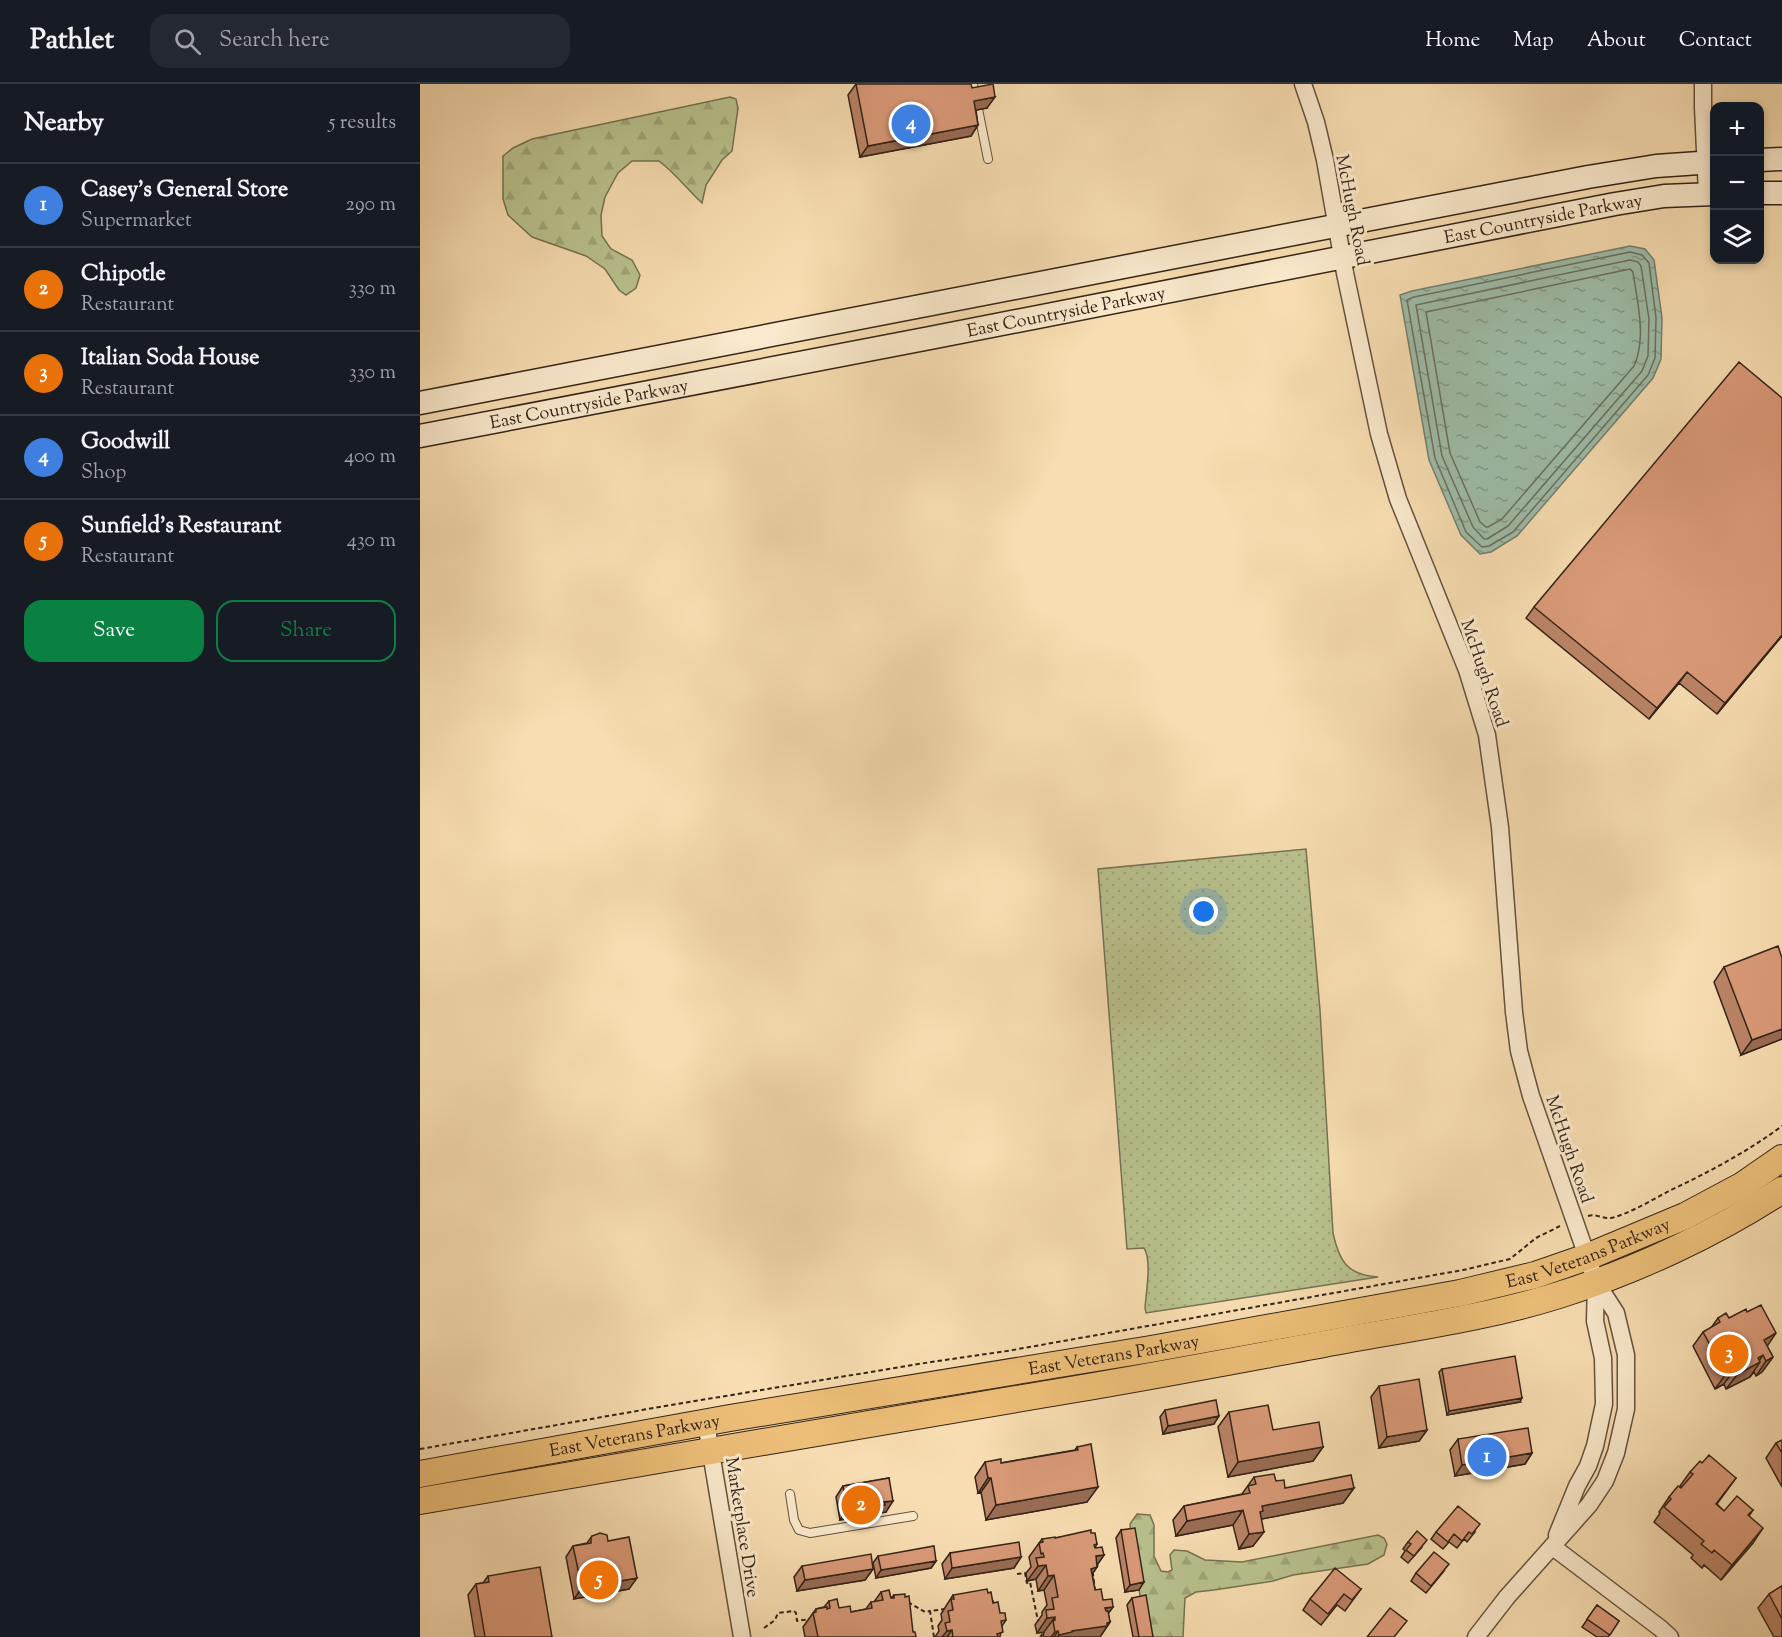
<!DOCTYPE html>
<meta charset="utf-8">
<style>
body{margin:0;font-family:"Sorts Mill Goudy",serif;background:#242831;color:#f1f3f6}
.controls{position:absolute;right:18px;top:18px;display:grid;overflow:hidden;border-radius:12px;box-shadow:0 3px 9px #0003}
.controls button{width:54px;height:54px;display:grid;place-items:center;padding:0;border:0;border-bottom:2px solid #363941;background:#171b24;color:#f1f3f6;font:30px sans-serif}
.you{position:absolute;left:784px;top:828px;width:21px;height:21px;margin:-15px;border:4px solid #fff;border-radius:50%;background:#1a73e8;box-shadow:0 0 0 9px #1a73e833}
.badge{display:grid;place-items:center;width:39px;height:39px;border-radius:50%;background:#0b8043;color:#fff;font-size:20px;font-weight:700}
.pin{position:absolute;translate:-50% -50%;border:3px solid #fff;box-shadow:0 2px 6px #0006}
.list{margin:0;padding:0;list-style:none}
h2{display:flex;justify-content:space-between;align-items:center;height:78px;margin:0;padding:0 24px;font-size:26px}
h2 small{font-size:20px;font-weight:400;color:#9ea1a6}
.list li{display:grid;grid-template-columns:39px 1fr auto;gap:18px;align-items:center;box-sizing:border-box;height:84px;padding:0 24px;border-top:2px solid #363941}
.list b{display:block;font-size:22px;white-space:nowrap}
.list p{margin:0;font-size:20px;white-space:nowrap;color:#9ea1a6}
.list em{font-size:20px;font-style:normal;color:#9ea1a6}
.actions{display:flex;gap:12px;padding:18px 24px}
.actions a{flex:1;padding:14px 0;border:2px solid #0b8043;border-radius:18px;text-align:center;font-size:21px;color:#0b8043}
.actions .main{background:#0b8043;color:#fff}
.icon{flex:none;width:33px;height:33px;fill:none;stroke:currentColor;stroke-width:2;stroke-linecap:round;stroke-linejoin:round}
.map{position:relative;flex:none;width:1362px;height:1553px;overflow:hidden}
header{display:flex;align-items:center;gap:36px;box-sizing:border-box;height:84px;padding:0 30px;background:#171b24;border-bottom:2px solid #363941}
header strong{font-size:28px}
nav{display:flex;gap:33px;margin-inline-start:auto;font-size:21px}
.search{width:420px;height:54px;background:#242831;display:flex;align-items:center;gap:15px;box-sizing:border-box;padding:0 21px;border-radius:18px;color:#9ea1a6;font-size:22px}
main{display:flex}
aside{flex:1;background:#171b24}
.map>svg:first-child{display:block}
.green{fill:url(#green-dots);stroke:#767252;stroke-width:1.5}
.forest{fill:url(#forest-firs);stroke:#767252;stroke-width:1.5}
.water{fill:url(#water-ripples);stroke:#747f6f;stroke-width:1.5}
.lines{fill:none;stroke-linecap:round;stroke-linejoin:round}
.shore{stroke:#697060;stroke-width:1.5}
.lane-casing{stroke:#65523e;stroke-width:10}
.street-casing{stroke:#65523e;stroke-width:19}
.secondary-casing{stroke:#342317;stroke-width:25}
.primary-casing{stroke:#342317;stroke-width:28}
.path{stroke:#342317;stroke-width:2;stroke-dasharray:4.5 3;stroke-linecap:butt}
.lane{stroke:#fae9cc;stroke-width:8}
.street{stroke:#fae9cc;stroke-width:16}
.secondary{stroke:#fae9cc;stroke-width:22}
.primary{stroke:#ecbe78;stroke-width:26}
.wall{fill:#bb8467;stroke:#342317;stroke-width:1.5}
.shaded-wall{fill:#996c54;stroke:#342317;stroke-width:1.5}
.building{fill:#da9a78;stroke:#342317;stroke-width:1.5}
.labels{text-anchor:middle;stroke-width:6;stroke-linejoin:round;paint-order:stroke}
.street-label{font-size:18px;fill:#342317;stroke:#fae9cc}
</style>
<header>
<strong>Pathlet</strong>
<div class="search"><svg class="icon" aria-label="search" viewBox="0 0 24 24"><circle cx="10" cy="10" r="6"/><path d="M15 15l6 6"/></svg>Search here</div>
<nav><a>Home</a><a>Map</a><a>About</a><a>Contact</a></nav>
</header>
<main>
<aside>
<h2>Nearby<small>5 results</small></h2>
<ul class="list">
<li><span class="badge" style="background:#3f7fe0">1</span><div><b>Casey's General Store</b><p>Supermarket</p></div><em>290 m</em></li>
<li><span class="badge" style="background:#e8710a">2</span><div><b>Chipotle</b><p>Restaurant</p></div><em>330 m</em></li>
<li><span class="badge" style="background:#e8710a">3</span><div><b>Italian Soda House</b><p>Restaurant</p></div><em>330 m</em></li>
<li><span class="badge" style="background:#3f7fe0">4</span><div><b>Goodwill</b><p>Shop</p></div><em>400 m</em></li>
<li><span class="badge" style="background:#e8710a">5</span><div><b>Sunfield's Restaurant</b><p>Restaurant</p></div><em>430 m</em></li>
</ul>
<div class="actions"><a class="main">Save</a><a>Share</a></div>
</aside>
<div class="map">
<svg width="1362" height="1553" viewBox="0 0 1362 1553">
<defs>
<pattern id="green-dots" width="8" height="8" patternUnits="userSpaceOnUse" patternTransform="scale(1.5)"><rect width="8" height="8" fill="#b9c28e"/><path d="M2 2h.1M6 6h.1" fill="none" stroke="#a0a67a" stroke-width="1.8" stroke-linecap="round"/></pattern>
<pattern id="forest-firs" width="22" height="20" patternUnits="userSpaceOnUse" patternTransform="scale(1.5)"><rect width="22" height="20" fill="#b9c28e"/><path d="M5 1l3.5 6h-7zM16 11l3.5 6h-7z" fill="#a0a67a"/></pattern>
<pattern id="water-ripples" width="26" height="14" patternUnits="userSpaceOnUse" patternTransform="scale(1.5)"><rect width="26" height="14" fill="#9ebca9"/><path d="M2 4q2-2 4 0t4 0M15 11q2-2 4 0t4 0" fill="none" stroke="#829889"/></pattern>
</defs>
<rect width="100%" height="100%" fill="#f7ddb1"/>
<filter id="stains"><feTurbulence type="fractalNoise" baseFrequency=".00333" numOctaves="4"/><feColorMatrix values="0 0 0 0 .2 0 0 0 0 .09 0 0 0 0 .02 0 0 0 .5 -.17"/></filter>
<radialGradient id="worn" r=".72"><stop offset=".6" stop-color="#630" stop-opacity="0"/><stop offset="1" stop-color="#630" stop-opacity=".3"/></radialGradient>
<path class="green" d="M886 765 900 926 913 1149C919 1177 927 1191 958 1193L726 1229 725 1224C726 1209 732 1176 724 1164L707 1165 678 785Z"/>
<path class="forest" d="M310 13 316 15 318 24 312 67 302 76 286 101 282 119C267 105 255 89 239 77H212L198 89 185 113 181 131 182 152 191 165 212 176 220 191 216 204 206 211 199 206 185 185 166 172 112 153 88 131 83 115V72L93 64 112 55Z
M717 1430 730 1431 734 1441V1472L741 1487 748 1488 752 1486 750 1471 754 1466 767 1467 785 1476 822 1478 958 1451 964 1454 967 1460 964 1471 948 1480 873 1491 853 1497 794 1506 776 1508 765 1514 763 1553H727L711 1457 710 1440Z"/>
<path class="water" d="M1210 162 1225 165 1234 176 1242 234 1241 275 1233 294 1097 452 1071 468 1060 470 1041 451 1009 376 980 211 992 207Z"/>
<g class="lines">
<path class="shore" d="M1210 168 1222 171 1229 179 1236 234 1235 274 1228 291 1093 448 1069 462 1062 463 1046 448 1015 374 987 216 994 213Z
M1210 176 1218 178 1221 182 1229 235 1228 272 1222 287 1088 442 1067 455H1064L1053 443 1022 372 996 221Z
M1210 185 1213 188C1217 217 1227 253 1214 282L1082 435 1068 443H1066L1060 438 1030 369 1006 228Z"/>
<g class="lane-casing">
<path id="lane" d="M553 0 568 75
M370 1410 374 1436 379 1446 390 1449 493 1432"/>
</g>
<g class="street-casing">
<path id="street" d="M883 0 896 38 905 76 925 189 959 350 978 415 1047 586 1067 651 1080 743 1094 928 1099 967 1111 1012 1176 1198 1196 1229 1206 1271V1325L1196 1369 1185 1397 1169 1421 1087 1513 1056 1553
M1283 0V23L1287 110
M286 1339 322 1553
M1137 1451 1157 1402 1168 1382 1175 1362 1184 1320 1183 1274 1175 1237 1176 1198
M1133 1463 1240 1544 1250 1553"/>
</g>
<g class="secondary-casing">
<g id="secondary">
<path d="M1340 76 1362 75"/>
<path d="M1340 109H1362"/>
<path d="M0 319 1168 93 1236 82 1294 78"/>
<path id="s1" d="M0 352 510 254 1195 120 1244 112 1294 110"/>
</g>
</g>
<g class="primary-casing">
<g id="primary">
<path id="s2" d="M0 1390 310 1334 731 1265 1040 1209 1115 1191 1167 1173 1265 1132 1323 1101 1362 1074"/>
<path d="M0 1417C209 1381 417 1345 626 1310 719 1295 812 1277 904 1260 982 1245 1063 1235 1139 1211 1215 1187 1295 1150 1362 1106"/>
</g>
</g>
<path class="path" d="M1168 1132C1177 1129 1185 1137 1195 1133 1214 1127 1232 1116 1249 1107 1289 1088 1327 1068 1362 1042
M0 1365 245 1322 511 1278 587 1267 1043 1186 1090 1175 1116 1154 1140 1142
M597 1490 605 1489 607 1499 610 1498 618 1537H619
M671 1491 673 1490 675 1507
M488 1518 505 1528 510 1527
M344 1544 355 1536 358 1529 374 1527 376 1529 377 1537 390 1535
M514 1553 510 1527 525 1525
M620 1553 622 1551 621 1546"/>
<use href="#lane" class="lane"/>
<use href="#street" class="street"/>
<use href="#secondary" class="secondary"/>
<use href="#primary" class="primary"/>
</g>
<path class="wall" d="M436 0 552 4 567 24 556 26 558 41 551 52 440 73 428 11Z
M1114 523 1362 552 1297 630 1259 599 1229 635 1106 534Z
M1304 883 1362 955 1321 971 1294 898Z
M1298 1234H1309L1347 1262 1353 1273 1342 1288 1336 1292 1334 1288 1330 1293 1306 1305 1304 1300 1295 1305 1273 1262 1283 1248 1291 1244Z
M1022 1285 1100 1318 1027 1331 1019 1288Z
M959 1302 1007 1346 999 1357 959 1364 951 1313Z
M745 1326 794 1340 743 1350 740 1333Z
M809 1328 853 1346 903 1363 893 1377 808 1393 798 1343Z
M1038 1355 1112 1369 1105 1380 1035 1392 1030 1366Z
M1362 1356V1403L1346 1374 1356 1359Z
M657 1363 667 1418 566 1436 561 1408 558 1409 555 1393 565 1378 581 1379 655 1366Z
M1282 1379 1316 1394 1297 1420 1304 1427 1333 1426 1329 1432 1333 1459 1301 1496 1284 1481 1282 1484 1271 1474 1273 1471 1234 1438 1240 1429 1239 1428 1249 1413 1261 1403 1260 1402 1270 1388Z
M834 1393 856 1397 865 1404H934L923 1419 841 1435 833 1462 819 1465 813 1441 756 1452 753 1436 764 1422 822 1410Z
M469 1394 466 1428 459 1429 457 1432 449 1433V1431L420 1436 416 1413 423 1402Z
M701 1446 719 1506 705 1508 696 1454Z
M1016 1448H1055L1047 1458 1044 1455 1037 1464 1029 1458 1023 1465 1011 1455Z
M671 1449 677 1460 675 1464 684 1471 677 1481V1483L672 1490 675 1506 683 1516 693 1523 688 1529 690 1538 680 1553H623L624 1548 617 1549 615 1541 622 1531V1528L627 1521 624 1506 618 1507 616 1495 607 1497 606 1489 611 1483 609 1473 622 1455 635 1454Z
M172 1452 209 1505 154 1515 146 1473 153 1462 167 1459Z
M988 1458 1002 1463 988 1479 981 1473 985 1467 983 1465Z
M530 1469 601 1473 594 1484 525 1495 522 1480Z
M458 1472 516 1477 511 1484 456 1494 453 1479Z
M382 1482 453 1485 445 1496 377 1507 374 1493Z
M1024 1487 1006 1509 991 1497 996 1489Z
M68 1492 132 1553H55L48 1511 56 1500 63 1499Z
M1362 1502V1553H1354L1338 1524 1349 1510Z
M941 1505 925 1527 917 1521 901 1541 883 1526 890 1515Z
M461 1508 471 1514 474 1511 496 1553H385L383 1543 396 1525 404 1523 409 1517 419 1524 431 1528 446 1525 451 1518H454Z
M568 1509 580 1529 586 1536 582 1542 580 1553H515L519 1547 518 1542 522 1536 521 1530 533 1511Z
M712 1514 733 1553H713L707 1521Z
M1177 1521 1199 1537 1188 1553H1177L1162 1543Z"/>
<path class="shaded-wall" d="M575 13 567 24 546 28 554 17Z
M558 41 551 52 440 73 448 62Z
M1362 551V552L1297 630 1305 619Z
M1267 588 1259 599 1229 635 1237 624Z
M1362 945V955L1321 971 1332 956Z
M1356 1249 1346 1264 1344 1256Z
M1343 1271 1337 1280 1340 1278 1330 1293 1306 1305 1317 1291 1338 1274Z
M1353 1273 1342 1288 1336 1292 1346 1277Z
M1314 1286 1304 1300 1295 1305 1306 1290Z
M1102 1314 1100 1318 1027 1331 1029 1327Z
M799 1332 794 1340 743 1350 748 1342Z
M1007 1346 999 1357 959 1364 967 1353Z
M903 1363 893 1377 808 1393 818 1378Z
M1112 1369 1105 1380 1035 1392 1042 1381Z
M568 1394H571L561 1408 558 1409Z
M678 1403 667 1418 566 1436 576 1421Z
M934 1404 923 1419 837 1436 842 1422Z
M473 1417 466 1428 459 1429 457 1432 449 1433 457 1422 464 1418Z
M456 1420 449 1431 420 1436 427 1425Z
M823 1426 813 1441 756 1452 767 1437Z
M1343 1444 1333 1459 1301 1496 1312 1481Z
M844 1448 833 1462 819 1465 829 1450Z
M684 1471 675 1484 677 1483 667 1498 676 1472Z
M601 1473 594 1484 525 1495 532 1484Z
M516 1477 511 1484 456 1494 461 1486Z
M626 1481 616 1495 607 1497 618 1482Z
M453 1485 445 1496 377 1507 385 1496Z
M634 1491 624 1506 618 1507 628 1492Z
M217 1494 209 1505 154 1515 162 1504Z
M724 1498 719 1506 705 1508 710 1501Z
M693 1523 683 1537 685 1524Z
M635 1533 624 1548 617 1549 627 1534Z
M690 1538 680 1553H637L639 1551 652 1547Z
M532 1546 527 1553H522L527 1547Z
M638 1547 634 1553H631L635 1548Z"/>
<path class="building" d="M436 0H551L552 4 573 0 575 13 554 17 558 41 448 62Z
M1319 278 1362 314V551L1305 619 1267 588 1237 624 1114 523Z
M1358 862 1362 874V945L1332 956 1304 883Z
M1341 1221 1356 1249 1344 1256 1353 1273 1346 1277 1343 1271 1338 1274 1340 1278 1317 1291 1314 1286 1306 1290 1283 1248 1300 1238 1298 1234 1306 1229 1309 1234 1326 1225 1327 1228Z
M1095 1272 1102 1314 1029 1327 1022 1285Z
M999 1295 1007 1346 967 1353 959 1302Z
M796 1316 799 1332 748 1342 745 1326Z
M848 1321 853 1346 899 1338 903 1363 818 1378 809 1328Z
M1108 1344 1112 1369 1042 1381 1038 1355Z
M1362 1356V1369L1356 1359Z
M671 1360 678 1403 576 1421 571 1394H568L565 1378 581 1375V1379L658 1366 657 1363Z
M1289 1371 1316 1394 1296 1420 1304 1427 1317 1412 1333 1426 1328 1431 1343 1444 1312 1481 1294 1466 1292 1469 1281 1460 1284 1457 1244 1423 1251 1415 1249 1413 1258 1402 1261 1404 1273 1390 1270 1388 1280 1377 1282 1379Z
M854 1390 856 1397 864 1396 865 1404 931 1391 934 1404 842 1422 843 1427 840 1428 844 1448 829 1450 823 1426 767 1437 764 1422 830 1409 828 1402 836 1400 834 1393Z
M469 1394 473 1417 464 1418 465 1421 457 1422 456 1420 427 1425 423 1402Z
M1038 1422 1060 1440 1052 1450 1049 1448 1042 1457 1034 1450 1028 1458 1016 1448Z
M715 1444 724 1498 710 1501 701 1446Z
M671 1446V1449H675L677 1460 674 1461 675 1464 682 1463 684 1471 676 1472 677 1483 671 1485 675 1506 681 1505 683 1516 692 1515 693 1523 685 1524 686 1527H688L690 1538 687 1539V1542L652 1547V1548L639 1551 638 1547 635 1548 633 1537 635 1536V1533L627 1534 626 1526 634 1525 632 1514 638 1513 634 1491 628 1492 626 1481 618 1482 616 1474 624 1473 623 1469 621 1470 619 1459 623 1458 622 1455 635 1453V1454Z
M997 1447 1007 1456 994 1472 986 1466 991 1460 988 1458Z
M180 1449 187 1451 188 1457 209 1453 217 1494 162 1504 153 1462 171 1459V1454L172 1452Z
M599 1458 601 1473 532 1484 530 1469Z
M514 1462 516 1477 461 1486 458 1472Z
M1014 1468 1029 1480 1011 1502 996 1489Z
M451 1470 453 1485 385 1496 382 1482Z
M120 1483 132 1553H65L56 1500 69 1498 68 1492Z
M915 1484 941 1505 932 1516 924 1510 908 1530 890 1515Z
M1362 1502V1535L1349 1510Z
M567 1505 568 1509 571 1508 573 1519 578 1518 580 1529H585L586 1536 581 1537 583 1548 577 1550 578 1553H533L532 1546 527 1547 525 1539 530 1538 528 1527 533 1526 531 1515H534L533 1511Z
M469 1506 471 1514H474V1511L485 1510V1513L489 1512 493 1548H495L496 1553H398L393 1529 396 1528V1525L407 1523V1525L410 1524 409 1517 417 1515 419 1524 430 1522 431 1528 452 1524 451 1518 463 1516 461 1508Z
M726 1511 733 1553H719L712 1514Z
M1177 1521 1199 1537 1190 1551 1167 1535Z
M970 1524 987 1537 974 1553H947Z"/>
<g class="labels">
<g class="street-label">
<text transform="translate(933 126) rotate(79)" y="6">McHugh Road</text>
<text dy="6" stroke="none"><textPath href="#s1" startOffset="1144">East Countryside Parkway</textPath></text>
<text dy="6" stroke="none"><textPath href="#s1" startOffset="658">East Countryside Parkway</textPath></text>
<text dy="6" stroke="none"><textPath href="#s1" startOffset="172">East Countryside Parkway</textPath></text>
<text transform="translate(1065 589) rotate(71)" y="6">McHugh Road</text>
<text transform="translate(1150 1065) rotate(71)" y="6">McHugh Road</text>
<text dy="6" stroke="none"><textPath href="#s2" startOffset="1190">East Veterans Parkway</textPath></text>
<text dy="6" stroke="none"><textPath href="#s2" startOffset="704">East Veterans Parkway</textPath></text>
<text dy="6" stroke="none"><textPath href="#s2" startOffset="218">East Veterans Parkway</textPath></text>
<text transform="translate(323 1443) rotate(81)" y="6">Marketplace Drive</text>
</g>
</g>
<rect width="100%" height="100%" filter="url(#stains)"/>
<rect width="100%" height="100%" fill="url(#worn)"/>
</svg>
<div class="controls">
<button>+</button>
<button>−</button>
<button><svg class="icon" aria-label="layers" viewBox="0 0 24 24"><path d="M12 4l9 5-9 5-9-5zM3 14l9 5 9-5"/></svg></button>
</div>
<div class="you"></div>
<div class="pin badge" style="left:1067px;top:1373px;background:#3f7fe0">1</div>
<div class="pin badge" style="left:441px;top:1421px;background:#e8710a">2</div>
<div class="pin badge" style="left:1309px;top:1270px;background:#e8710a">3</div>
<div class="pin badge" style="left:491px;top:40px;background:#3f7fe0">4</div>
<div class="pin badge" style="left:179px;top:1496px;background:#e8710a">5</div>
</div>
</main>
